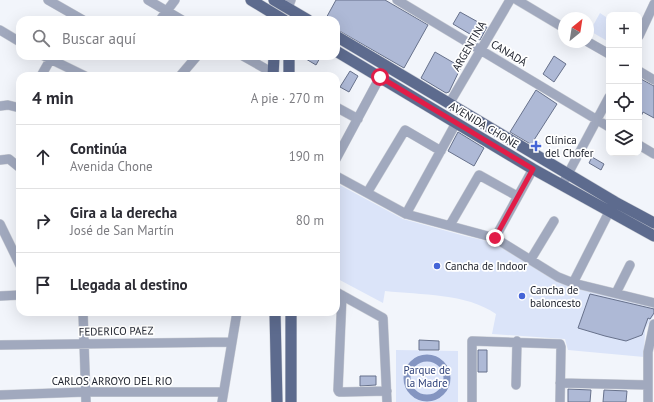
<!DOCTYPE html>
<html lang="es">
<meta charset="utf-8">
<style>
body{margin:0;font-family:"PT Sans",sans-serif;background:#f7f7f7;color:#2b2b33}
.controls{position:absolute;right:12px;top:12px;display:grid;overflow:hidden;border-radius:8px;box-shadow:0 4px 16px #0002}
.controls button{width:36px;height:36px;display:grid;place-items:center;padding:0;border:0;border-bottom:1px solid #e1e1e2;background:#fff;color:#2b2b33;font:20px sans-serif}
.compass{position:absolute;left:558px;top:12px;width:36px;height:36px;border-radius:50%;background:#fff;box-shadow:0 4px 16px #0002;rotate:30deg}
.stop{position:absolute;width:12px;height:12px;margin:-9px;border:3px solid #e11d48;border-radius:50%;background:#fff}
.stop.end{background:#e11d48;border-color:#fff;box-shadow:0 1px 4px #0008}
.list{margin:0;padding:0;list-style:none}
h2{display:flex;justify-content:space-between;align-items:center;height:52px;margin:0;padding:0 16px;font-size:17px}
h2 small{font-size:13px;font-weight:400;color:#7c7c81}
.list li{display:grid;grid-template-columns:26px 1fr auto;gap:12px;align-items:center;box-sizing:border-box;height:64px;padding:0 16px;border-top:1px solid #e1e1e2}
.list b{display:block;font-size:15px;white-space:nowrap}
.list p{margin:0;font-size:13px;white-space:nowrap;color:#7c7c81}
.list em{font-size:13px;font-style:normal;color:#7c7c81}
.icon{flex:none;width:22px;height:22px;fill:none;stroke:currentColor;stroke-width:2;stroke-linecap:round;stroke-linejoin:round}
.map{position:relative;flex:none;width:654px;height:402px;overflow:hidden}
.search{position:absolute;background:#fff;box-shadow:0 4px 16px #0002;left:16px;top:16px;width:324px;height:44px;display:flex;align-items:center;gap:10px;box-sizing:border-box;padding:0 14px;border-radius:12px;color:#7c7c81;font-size:15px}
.panel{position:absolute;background:#fff;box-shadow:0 4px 16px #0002;left:16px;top:72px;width:324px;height:244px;border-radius:12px}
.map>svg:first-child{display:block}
.green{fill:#dbe4f9}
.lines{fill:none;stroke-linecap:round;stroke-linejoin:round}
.canal{stroke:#8495c1;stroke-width:7}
.building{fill:#aeb9d6;stroke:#67718b}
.minor-casing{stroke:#cbced5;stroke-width:10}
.major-casing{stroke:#cbced5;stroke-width:12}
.minor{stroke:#a1a9be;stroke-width:9}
.major{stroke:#5d6b8e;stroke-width:11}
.route{stroke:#e11d48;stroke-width:5}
.poi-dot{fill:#4464d7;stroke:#fff;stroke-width:1.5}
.labels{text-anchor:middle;stroke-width:3.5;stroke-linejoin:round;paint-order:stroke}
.street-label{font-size:11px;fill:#1b1f2a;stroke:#fff}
.poi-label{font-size:11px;fill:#1b1f2a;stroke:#fff;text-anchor:start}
.park-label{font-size:11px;fill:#2e4179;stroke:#fff}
</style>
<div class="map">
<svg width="654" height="402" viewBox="0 0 654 402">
<rect width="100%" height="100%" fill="#f2f5fb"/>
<path class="green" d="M600 13 609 19V42L590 31Z
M336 183 403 219 465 236 492 242 555 279 654 304V315L645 329 644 357 568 350 565 339 492 334 496 314C466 293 421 295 385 291L383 303 336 278Z
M396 350 458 351V402H396Z"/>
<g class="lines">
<path class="canal" d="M407 378a20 20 0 1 1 40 0a20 20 0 1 1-40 0Z"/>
</g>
<path class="building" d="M336 0H385L428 25 404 68 336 29V20H325Z
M460 12 487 27 480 40 453 24Z
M435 52 461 67 449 92 446 93 421 78Z
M301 56H321L316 65Z
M554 56 566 64 554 82 543 74Z
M350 71 358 76 349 92 340 87Z
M639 78 654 86V118L643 112 639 121Z
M536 90 557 104 534 140 542 145 539 149 510 132Z
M458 132 484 148 474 166 448 151Z
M592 157 604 164 601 170 589 163Z
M590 294 654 309V313L650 319 648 318 642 335 626 341 605 336 578 328Z
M419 340 439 341V350H419Z
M478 350H487V372H478Z
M360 376H376V385L360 386Z
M568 389 591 390 590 402H568Z
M604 390 627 391 626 402H603Z"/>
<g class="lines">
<g class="minor-casing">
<path id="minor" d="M48 0 83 20
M148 0 182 20
M397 0 609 127
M517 0 564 28
M288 8 291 0
M160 20 175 0
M0 30 20 42
M639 36 654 4
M588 42 609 54
M44 56 85 76
M243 56 273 73 271 76
M639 71 654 80
M41 76 50 60
M180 76 197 56
M449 104 510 0
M0 106 8 105 20 108
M336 107 358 119
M639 145 654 154
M336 159 380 77
M0 160 9 159 20 168
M336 176 406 214 495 238 558 277 573 283 654 303
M562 185 609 97
M367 193 405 130 441 151
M406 214 456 123
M0 224 20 265
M450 225 479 175 517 196
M495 238 533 169
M531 259 554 221
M573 283 609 212
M336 292 383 318 387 402
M616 293 630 265
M342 295 338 390 339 392H343L387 391
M0 296 20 295
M83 312 86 402
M0 345 232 342
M560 383 648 385
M516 385 517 341
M0 395 85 392H223
M222 402 237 312
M472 402V341L560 344 561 347 560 402
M648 402V352L654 324"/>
</g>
<g class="major-casing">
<path id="major" d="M251 0 284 20
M274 0 308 20
M336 36 615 202 654 223
M336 51 533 169 654 236
M289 56V76
M273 76 274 56
M275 312 277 402
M291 312V402"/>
</g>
<use href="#minor" class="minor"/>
<use href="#major" class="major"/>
</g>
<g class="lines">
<path class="route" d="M380 77 533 169 495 238"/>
</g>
<g class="poi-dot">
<path d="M534 140h4v4h4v4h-4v4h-4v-4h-4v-4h4z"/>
<circle cx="437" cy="266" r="4"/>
<circle cx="522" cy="296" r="4"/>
</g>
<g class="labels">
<g class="street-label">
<text transform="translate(469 46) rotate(-60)" y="4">ARGENTINA</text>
<text transform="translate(509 53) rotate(31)" y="4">CANADÁ</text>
<text transform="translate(484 125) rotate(31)" y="4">AVENIDA CHONE</text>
<text transform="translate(116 331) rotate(-1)" y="4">FEDERICO PAEZ</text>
<text x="112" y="385">CARLOS ARROYO DEL RIO</text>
</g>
<g class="poi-label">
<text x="545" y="144">Clínica<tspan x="545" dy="13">del Chofer</tspan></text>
<text x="445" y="270">Cancha de Indoor</text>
<text x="530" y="294">Cancha de<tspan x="530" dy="13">baloncesto</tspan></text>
</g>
<g class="park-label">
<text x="427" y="374">Parque de<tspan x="427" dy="13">la Madre</tspan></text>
</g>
</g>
</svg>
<div class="controls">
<button>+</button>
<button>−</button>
<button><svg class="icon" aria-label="locate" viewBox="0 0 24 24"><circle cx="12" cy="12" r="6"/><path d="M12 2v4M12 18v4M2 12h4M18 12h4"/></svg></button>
<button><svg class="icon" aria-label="layers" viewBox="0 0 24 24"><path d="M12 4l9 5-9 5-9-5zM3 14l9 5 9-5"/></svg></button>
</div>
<svg class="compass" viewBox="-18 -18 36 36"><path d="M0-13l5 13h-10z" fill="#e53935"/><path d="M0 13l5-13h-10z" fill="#7c7c81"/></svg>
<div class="stop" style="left:380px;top:77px"></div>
<div class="stop end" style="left:495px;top:238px"></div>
<div class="search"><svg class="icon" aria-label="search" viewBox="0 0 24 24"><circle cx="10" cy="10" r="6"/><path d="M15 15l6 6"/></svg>Buscar aquí</div>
<section class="panel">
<h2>4 min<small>A pie · 270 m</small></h2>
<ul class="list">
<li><svg class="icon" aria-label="ahead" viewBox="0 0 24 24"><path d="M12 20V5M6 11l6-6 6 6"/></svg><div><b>Continúa</b><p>Avenida Chone</p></div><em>190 m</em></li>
<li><svg class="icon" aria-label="right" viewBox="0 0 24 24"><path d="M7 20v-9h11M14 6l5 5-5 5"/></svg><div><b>Gira a la derecha</b><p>José de San Martín</p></div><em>80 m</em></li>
<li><svg class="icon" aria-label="arrive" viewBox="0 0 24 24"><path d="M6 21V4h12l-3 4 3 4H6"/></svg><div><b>Llegada al destino</b></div></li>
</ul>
</section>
</div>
